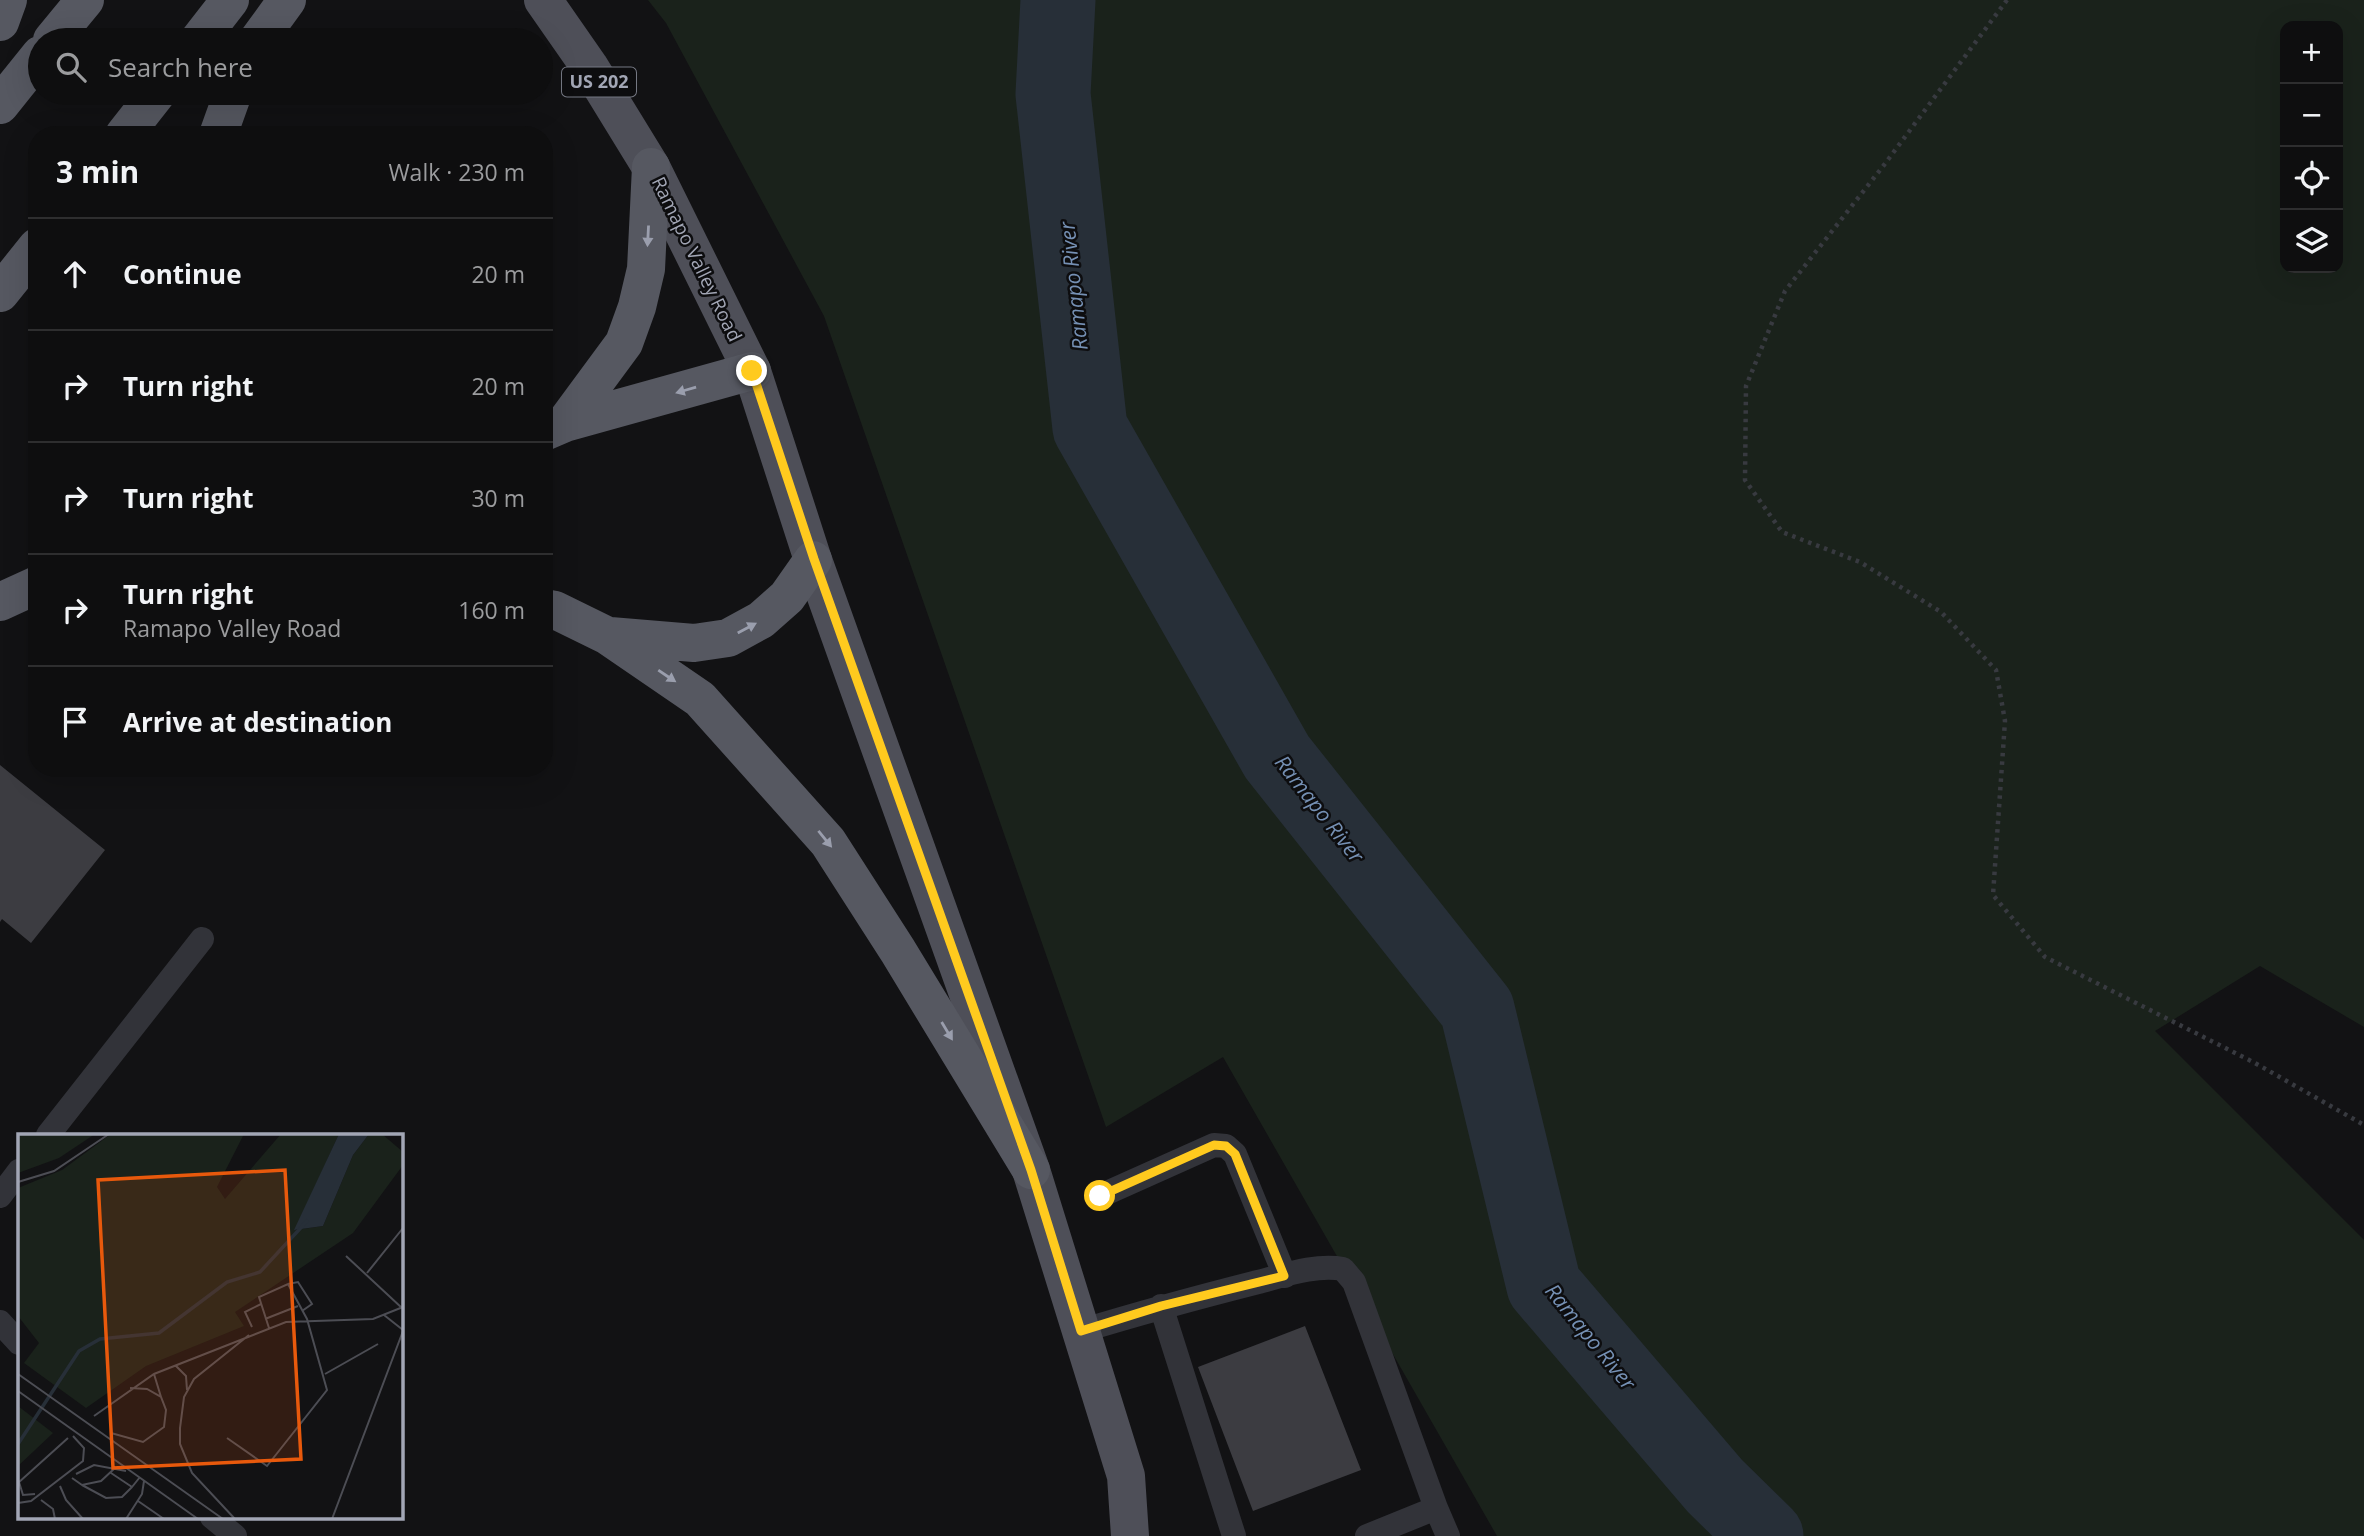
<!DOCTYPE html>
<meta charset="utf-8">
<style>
body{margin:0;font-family:"Open Sans",sans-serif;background:#1c1c1d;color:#f1f3f6}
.controls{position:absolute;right:21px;top:21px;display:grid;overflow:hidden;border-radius:14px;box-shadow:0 7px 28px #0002}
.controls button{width:63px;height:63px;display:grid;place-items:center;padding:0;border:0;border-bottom:2px solid #2e2e2f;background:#0e0e0f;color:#f1f3f6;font:35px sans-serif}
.stop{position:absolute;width:21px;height:21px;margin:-16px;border:5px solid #ffca1e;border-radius:50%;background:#fff}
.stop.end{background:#ffca1e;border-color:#fff;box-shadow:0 2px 7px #0008}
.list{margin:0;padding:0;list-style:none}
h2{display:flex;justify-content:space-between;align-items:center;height:91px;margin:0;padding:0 28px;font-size:30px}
h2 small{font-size:23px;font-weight:400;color:#9b9c9e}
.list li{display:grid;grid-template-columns:46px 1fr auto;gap:21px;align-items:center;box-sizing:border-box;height:112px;padding:0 28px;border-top:2px solid #2e2e2f}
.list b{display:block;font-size:26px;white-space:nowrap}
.list p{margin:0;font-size:23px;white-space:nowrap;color:#9b9c9e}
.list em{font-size:23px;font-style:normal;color:#9b9c9e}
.icon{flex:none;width:38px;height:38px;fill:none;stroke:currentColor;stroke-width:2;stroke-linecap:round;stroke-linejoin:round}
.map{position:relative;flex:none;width:2364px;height:1536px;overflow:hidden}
.search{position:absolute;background:#0e0e0f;box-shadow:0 7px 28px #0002;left:28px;top:28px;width:525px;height:77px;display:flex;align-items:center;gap:18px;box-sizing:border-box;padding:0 24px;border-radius:38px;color:#9b9c9e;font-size:26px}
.panel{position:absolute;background:#0e0e0f;box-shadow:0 7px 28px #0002;left:28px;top:126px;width:525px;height:651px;border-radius:28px}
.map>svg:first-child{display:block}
.green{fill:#1a221b;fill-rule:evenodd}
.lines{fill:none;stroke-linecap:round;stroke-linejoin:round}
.river{stroke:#272f38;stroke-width:75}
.building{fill:#3c3c41}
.path{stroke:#383a40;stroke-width:4.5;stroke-dasharray:3.5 5;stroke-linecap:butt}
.service{stroke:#323339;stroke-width:24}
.primary{stroke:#4e4f58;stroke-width:38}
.trunk{stroke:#565861;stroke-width:38}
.oneway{fill:#9a9ead}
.route{stroke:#ffca1e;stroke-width:9}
.labels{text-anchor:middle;stroke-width:5;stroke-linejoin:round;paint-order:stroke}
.shield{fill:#0d0d0f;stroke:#757883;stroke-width:2}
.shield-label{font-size:18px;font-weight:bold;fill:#a2a6b5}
.street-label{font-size:19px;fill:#a2a6b5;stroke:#0d0d0f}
.water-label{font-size:21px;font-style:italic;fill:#7590b4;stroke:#0d0d0f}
.inset-river{fill:none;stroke:#272f38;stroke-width:3.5}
.inset-road{fill:none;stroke:#4c4d54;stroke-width:2}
.view{fill:#e8590c;fill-opacity:0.15;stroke:#e8590c;stroke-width:3.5}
.inset-edge{fill:none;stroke:#a2a6b5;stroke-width:3.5}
</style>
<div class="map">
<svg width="2364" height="1536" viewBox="0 0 2364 1536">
<rect width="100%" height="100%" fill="#121214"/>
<path class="green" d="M648 0H2364V1027L2260 966 2155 1031 2364 1240V1536H1497L1223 1057 1106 1127 824 316 666 23ZM2285 26H2338V268H2285Z"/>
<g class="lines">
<path class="river" d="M1058 0 1053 94 1090 428 1277 757 1477 1009 1544 1286 1715 1486 1766 1536"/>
</g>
<path class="building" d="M0 765 105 850 31 943 2 919 0 922Z
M1305 1326 1361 1470 1253 1511 1198 1367Z"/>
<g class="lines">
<path class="path" d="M2007 0 1884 165 1785 291 1746 386 1745 480 1782 532 1860 562 1941 612 1996 670 2005 721 1993 895 2045 957 2255 1063 2364 1125"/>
<path class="service" d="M48 1135 202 939
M0 1196 19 1171
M1100 1196 1214 1145 1226 1146 1235 1154 1285 1276
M1161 1306 1234 1536
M0 1322 19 1343
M1081 1331C1140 1313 1199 1297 1258 1282 1285 1275 1316 1264 1343 1269L1354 1282 1436 1508 1367 1536
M1436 1508 1448 1536
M212 1517 235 1536"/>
<path class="primary" d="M543 0 589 66 651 167 752 371 813 560 1031 1170 1126 1476 1130 1536"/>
<path class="trunk" d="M0 22 8 0
M52 40 85 0
M199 40 230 0
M258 40 287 0
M0 105 40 55
M124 135 157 93
M218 135 233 93
M0 293 37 247
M565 423 752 371
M544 432 565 423 624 343 637 307 646 269 651 167
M0 602 37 585
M544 608 555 610 608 636 700 699 828 842 898 951 1031 1170
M610 636 694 643 728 638 761 620 787 597 813 560"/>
</g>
<defs><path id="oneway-solid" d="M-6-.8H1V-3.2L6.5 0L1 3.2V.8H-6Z" transform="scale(1.75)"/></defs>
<g class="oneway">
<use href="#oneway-solid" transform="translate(648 236) rotate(93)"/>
<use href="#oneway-solid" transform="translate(686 390) rotate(164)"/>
<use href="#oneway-solid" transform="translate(747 628) rotate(-28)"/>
<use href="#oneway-solid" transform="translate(667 676) rotate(34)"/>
<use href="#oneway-solid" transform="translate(825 839) rotate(51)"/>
<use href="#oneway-solid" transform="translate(947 1031) rotate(59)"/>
</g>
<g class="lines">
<path class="route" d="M752 371 814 559 1031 1170 1081 1331 1161 1306 1284 1276 1235 1154 1226 1146 1214 1145 1100 1196"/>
</g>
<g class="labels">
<rect class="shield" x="562" y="67.5" width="74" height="29" rx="5"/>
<g class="shield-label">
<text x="599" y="88">US 202</text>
</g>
<g class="street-label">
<text transform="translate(697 259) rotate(64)" y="7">Ramapo Valley Road</text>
</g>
<g class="water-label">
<text transform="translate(1074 286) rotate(-96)" y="7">Ramapo River</text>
<text transform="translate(1319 809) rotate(52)" y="7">Ramapo River</text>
<text transform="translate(1590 1337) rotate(51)" y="7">Ramapo River</text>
</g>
</g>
<g transform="translate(18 1134)">
<rect width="385" height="385" fill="#121214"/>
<path d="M0 0H77L41 24 0 39ZM93 0H226L199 53 207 65 263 0H321L277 96 305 92 335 21 351 0H364L385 18V31L335 99 217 178 226 192 128 232 68 274 6 229 21 209 0 182V54L44 36ZM0 272 35 299 0 332Z" fill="#1a221b"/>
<path d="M321 0H351L335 21 305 92 276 96Z" fill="#272f38"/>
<path class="inset-river" d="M0 310 61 217 82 205 141 199 209 148 242 138 290 86"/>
<path class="inset-road" d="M0 48 36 37 91 0M328 122 384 174M349 139 385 94M270 150 280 148 294 170 284 177M366 181 385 196M247 185 280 172M234 193 227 178 243 170M158 232 168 242 169 256M0 240 205 385M136 240 143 263M307 240 360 210M0 257 180 385M76 282 136 240 268 188 355 185 385 173M93 299 125 308 146 293 148 276 143 263 129 255 112 254M209 304 249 332 309 256 289 185 270 150 241 163 251 194M93 339 114 353 122 343M58 340 76 331 108 337M54 344 64 351 83 347 97 334M1 348 5 361 17 360M0 349 50 304M64 351 88 364 104 363 114 353M42 352 48 366 65 385M23 366 35 375 37 385M120 367 146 385M0 369 13 367 65 327 66 314 55 302M108 385 124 360 126 347M217 385 174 339 162 310V294L166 263 176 245 231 201M314 385 385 197"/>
<path class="view" d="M267 36 283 325 95 334 80 46Z"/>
<rect width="385" height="385" class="inset-edge"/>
</g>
</svg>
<div class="controls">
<button>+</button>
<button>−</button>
<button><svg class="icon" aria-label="locate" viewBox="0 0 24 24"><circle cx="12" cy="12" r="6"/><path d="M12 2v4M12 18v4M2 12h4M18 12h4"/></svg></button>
<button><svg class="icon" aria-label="layers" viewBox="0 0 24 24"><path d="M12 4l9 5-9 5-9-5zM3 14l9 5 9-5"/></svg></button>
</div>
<div class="stop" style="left:1100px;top:1196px"></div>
<div class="stop end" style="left:752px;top:371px"></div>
<div class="search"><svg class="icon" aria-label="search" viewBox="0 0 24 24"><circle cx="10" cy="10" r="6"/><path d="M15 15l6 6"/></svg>Search here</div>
<section class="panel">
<h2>3 min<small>Walk · 230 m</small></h2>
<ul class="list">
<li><svg class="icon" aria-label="ahead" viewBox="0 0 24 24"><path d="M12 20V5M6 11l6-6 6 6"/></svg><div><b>Continue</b></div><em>20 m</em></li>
<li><svg class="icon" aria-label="right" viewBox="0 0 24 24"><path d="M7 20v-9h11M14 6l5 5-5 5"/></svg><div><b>Turn right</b></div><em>20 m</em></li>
<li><svg class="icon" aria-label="right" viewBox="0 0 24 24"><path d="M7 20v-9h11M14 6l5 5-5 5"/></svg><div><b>Turn right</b></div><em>30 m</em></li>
<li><svg class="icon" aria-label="right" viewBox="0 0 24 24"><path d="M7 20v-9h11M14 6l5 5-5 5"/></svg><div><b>Turn right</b><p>Ramapo Valley Road</p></div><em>160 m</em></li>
<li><svg class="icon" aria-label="arrive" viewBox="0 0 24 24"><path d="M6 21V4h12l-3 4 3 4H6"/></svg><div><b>Arrive at destination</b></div></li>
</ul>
</section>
</div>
